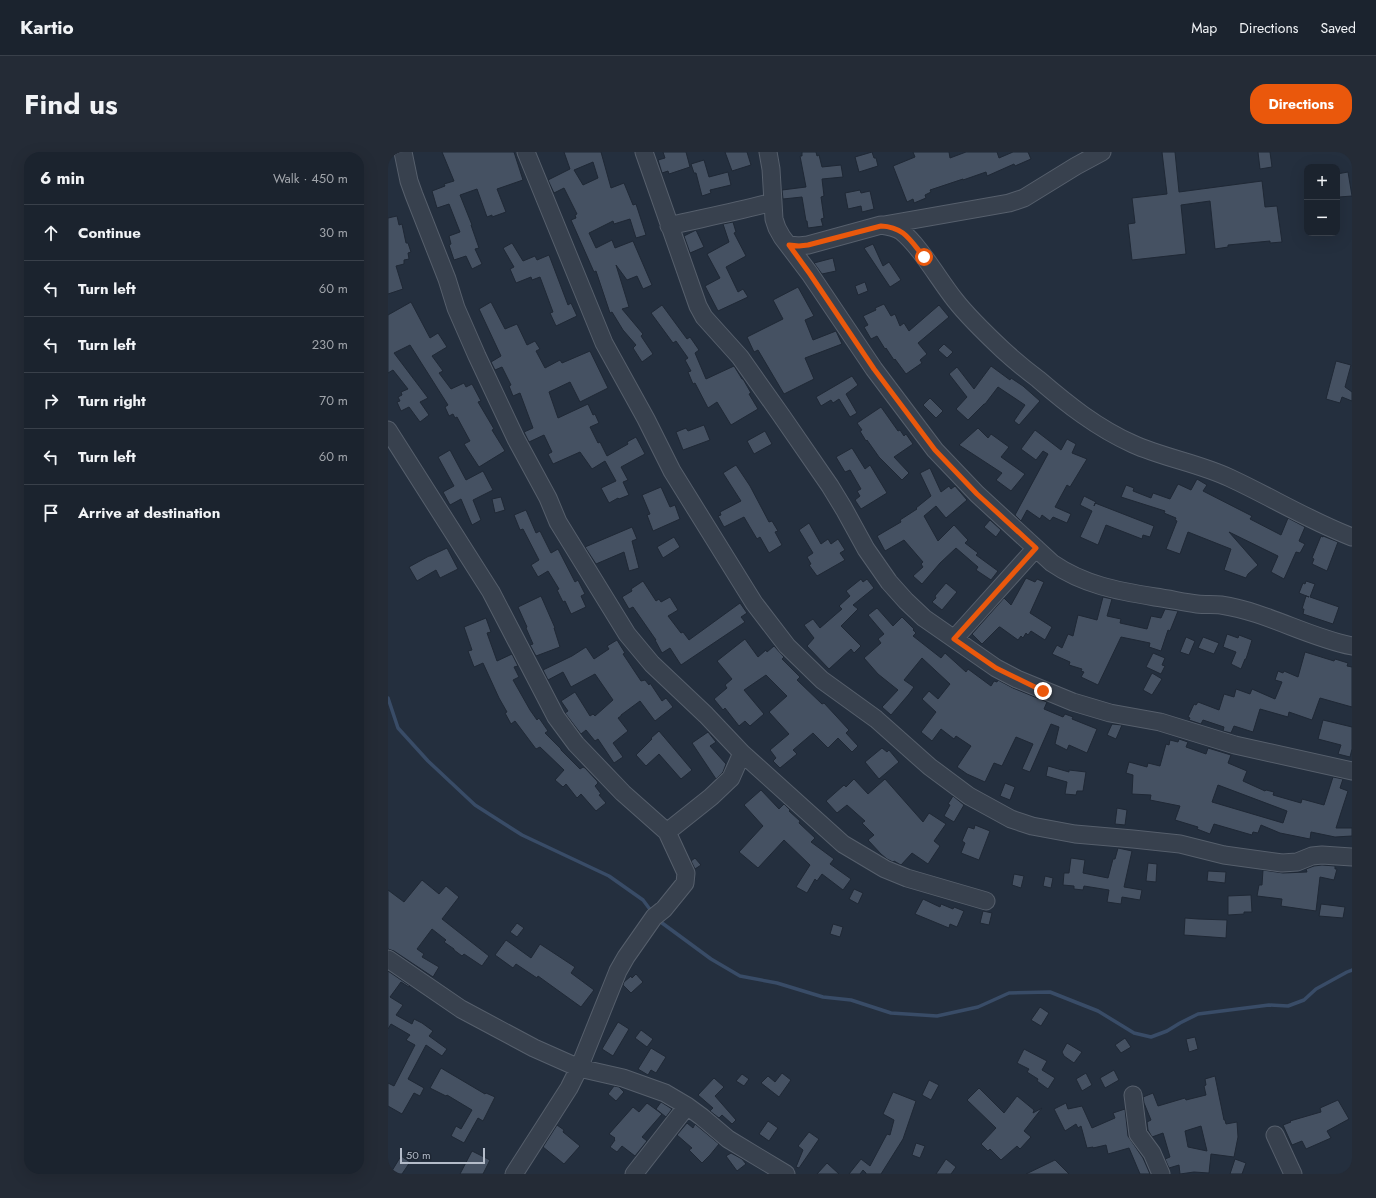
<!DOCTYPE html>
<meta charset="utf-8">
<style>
body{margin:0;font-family:Jost,sans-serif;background:#242b36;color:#f1f3f6}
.controls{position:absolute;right:12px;top:12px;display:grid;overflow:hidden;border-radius:8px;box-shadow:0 4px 16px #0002}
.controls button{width:36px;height:36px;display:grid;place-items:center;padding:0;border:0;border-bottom:1px solid #39404a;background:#1b232e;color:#f1f3f6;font:20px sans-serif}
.scale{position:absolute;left:12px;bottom:10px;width:85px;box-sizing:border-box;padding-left:4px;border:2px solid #b4bcc9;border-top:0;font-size:11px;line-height:14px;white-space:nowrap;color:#b4bcc9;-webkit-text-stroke:3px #1d2633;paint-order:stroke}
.stop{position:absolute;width:12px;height:12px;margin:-9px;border:3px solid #ea580c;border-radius:50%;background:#fff}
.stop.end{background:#ea580c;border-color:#fff;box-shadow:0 1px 4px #0008}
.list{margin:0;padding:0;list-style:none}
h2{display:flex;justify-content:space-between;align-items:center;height:52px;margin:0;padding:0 16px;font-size:17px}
h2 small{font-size:13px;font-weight:400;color:#a0a4aa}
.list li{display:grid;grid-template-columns:26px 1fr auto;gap:12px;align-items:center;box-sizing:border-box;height:56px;padding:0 16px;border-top:1px solid #39404a}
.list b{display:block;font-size:15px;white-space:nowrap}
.list em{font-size:13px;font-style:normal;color:#a0a4aa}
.icon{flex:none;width:22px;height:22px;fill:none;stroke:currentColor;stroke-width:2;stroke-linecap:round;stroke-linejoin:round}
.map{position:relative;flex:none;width:964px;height:1022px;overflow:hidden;border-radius:16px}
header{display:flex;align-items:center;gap:24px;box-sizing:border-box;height:56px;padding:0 20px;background:#1b232e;border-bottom:1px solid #39404a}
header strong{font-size:19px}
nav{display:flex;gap:22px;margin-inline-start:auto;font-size:14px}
.intro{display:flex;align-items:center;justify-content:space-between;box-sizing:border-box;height:96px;padding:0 24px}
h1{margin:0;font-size:28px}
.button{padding:10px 18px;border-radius:16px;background:#ea580c;color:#fff;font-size:14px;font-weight:700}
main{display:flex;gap:24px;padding:0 24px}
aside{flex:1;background:#1b232e;border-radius:16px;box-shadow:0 4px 16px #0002}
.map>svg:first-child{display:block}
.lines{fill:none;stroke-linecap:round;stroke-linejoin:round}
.stream{stroke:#394c67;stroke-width:3.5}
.building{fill:#455162;stroke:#1f2835;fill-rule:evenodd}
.minor-casing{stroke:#565f6c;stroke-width:19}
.minor{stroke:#38414e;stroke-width:17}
.route{stroke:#ea580c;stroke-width:5}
</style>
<header>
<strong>Kartio</strong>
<nav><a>Map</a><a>Directions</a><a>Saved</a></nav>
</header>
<div class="intro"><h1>Find us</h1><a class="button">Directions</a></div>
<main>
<aside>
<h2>6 min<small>Walk · 450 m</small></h2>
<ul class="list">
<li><svg class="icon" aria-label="ahead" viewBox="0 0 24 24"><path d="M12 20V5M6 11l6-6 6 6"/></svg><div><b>Continue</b></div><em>30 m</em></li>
<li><svg class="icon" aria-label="left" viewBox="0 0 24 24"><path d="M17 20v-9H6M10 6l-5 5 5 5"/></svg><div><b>Turn left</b></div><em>60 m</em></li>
<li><svg class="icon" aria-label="left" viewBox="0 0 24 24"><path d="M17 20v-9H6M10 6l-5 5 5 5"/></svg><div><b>Turn left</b></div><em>230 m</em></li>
<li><svg class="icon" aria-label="right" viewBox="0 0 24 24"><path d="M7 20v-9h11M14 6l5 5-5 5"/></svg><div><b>Turn right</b></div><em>70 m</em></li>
<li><svg class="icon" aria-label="left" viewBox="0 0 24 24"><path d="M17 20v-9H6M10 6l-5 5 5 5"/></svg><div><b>Turn left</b></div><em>60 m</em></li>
<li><svg class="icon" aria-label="arrive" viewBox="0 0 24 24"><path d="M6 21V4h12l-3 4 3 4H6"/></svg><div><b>Arrive at destination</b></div></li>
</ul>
</aside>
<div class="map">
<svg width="964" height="1022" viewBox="0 0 964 1022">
<rect width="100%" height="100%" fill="#242f3e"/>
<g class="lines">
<path class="stream" d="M0 546 10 576 40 609 87 653 134 683 221 724 255 748 264 760
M270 768 323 807 352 824 389 831 435 845 463 848 503 861 549 864 590 855 621 841 662 840 710 859 746 881 763 885 779 879 792 871 810 862 881 853 900 854 916 848 928 837 959 820 964 818"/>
</g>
<path class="building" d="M54 0H126L135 28 109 37 118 60 104 65V63L99 65 89 37 72 43 84 73H83L91 96 87 97 94 112 84 117 78 104 66 108 61 93 63 92 61 84 72 80 61 52 49 56 44 39 57 34 56 32 66 29Z
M176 0H213L223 36 236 31 245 53 248 52 258 83 248 86 242 67 226 72 225 69 201 81 208 96 224 88 227 96 245 89 264 133 255 137 249 124 239 128 228 113 241 155 234 157 255 182 253 184 265 202 254 210 245 196 248 193 235 178 224 160 222 161 208 119 206 120 183 68 188 66 187 63 189 62 176 36 166 41 160 28 182 17ZM205 10 210 26 195 33 186 18Z
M275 0H298L302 15 281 22 280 19 274 21 270 8 277 6Z
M337 0H359L363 13 344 19Z
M414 0H428L429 4 431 3 434 15 453 13 455 25 434 27 436 44 433 45 436 66 433 67 435 74 420 76 419 69H418L414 45 395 47 394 38 418 35 412 4H414Z
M484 0 486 6H488L490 14 471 20 467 5Z
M525 0H561L562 6 578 0H609L611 6 625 0H640L643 7 627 14 626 12 599 24 598 20 575 28V27L542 38 543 40 537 43 538 46 526 51 525 47 519 50 505 14 527 5Z
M774 0H787L791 40 874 29 877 55 889 54 894 90 882 91V89L840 93V95L827 97 822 49 793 53 798 102 744 108 740 72 747 71 744 46 779 42Z
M870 0H882L884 15 872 17Z
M316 8 321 25 340 20 343 33 322 38 323 41 314 44 308 21H306L303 12Z
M960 20 964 44 951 45 949 22Z
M472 38 473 41 482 39 486 57 474 60 473 54 460 57 457 41Z
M9 64 11 73 14 72 18 91H20L23 100 20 101 21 107 16 108V112L8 114 15 137 0 142V66Z
M345 70 348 80 346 81 358 104 338 115 350 140 355 137 360 145 330 159 317 134 332 126 319 102 341 90 335 72Z
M308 78 316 95 302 101 296 84Z
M124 91 135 109 147 104 149 108 161 103 180 153 183 151 189 164 168 174 162 161 165 160 152 125 144 128 143 125 128 131 122 117 126 115 115 96Z
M485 92 495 114 501 110 513 128 502 135 476 96Z
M445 106 448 119 434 122 426 111Z
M477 130 480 139 470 143 467 134Z
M410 135 426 164 417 168 425 188 448 179 454 192 417 206 426 227 396 242 370 198 366 200 359 185 395 167 385 148Z
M23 150 42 186 50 181 59 195 44 204 55 219 51 221 63 237 76 231 78 235 84 232 93 249 90 250 106 277 104 278 117 299 91 315 76 292 82 289 69 265 67 266 65 262 61 264 57 255 60 253 22 193 6 201 40 246 32 250 41 263 32 270 21 255 13 259 9 250 12 249 10 245 14 243 13 240 20 237 5 218 0 221V163Z
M103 150 117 177 129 172 139 193 147 189 152 197 148 199 157 216 172 208 174 211 202 199 220 236 192 250 182 230 161 240 170 266 200 252 205 263 207 262 211 271 202 275 210 291 212 290 219 304 240 292 239 290 248 285 257 302 233 315 240 328 235 330 241 343 231 347 230 346 221 351 213 336 228 329 217 309 204 317 192 300 165 312 160 302 164 300 156 283 141 290 136 280 145 276 132 241 125 244 121 234 123 233 114 215 107 218 103 210 113 204 91 157Z
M496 152 503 164 507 162 512 174 516 171 521 179 551 153 561 165 530 191 539 202 532 208 534 211 518 222 507 207 506 208 498 196 497 197 489 184 483 187 476 175 480 173 475 164 488 158 487 156Z
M274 153 299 187 302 185 311 198 307 201 318 227 346 214 354 227H355L363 241 361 242 370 257 343 273 329 250 320 256 307 231 305 232 300 220 303 219 297 208 300 206 288 189 285 191 263 161Z
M556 192 565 200 559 206 550 198Z
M948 209 963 213 957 235 964 240V249L954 245 952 251 938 247Z
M603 214 622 228 623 226 635 234 652 249 631 273 626 269 637 253 610 235 597 252H596L580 268 568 257 579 245 561 222 569 215 586 237Z
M464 224 470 233 458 242 469 261 462 265 451 247 445 251 443 248 433 254 428 245Z
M542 246 555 259 548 266 535 253Z
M493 255 510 279 512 278 516 284 518 282 525 292 506 305 521 321 514 328 491 305 479 288 478 289 472 279 474 278 469 271Z
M316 273 322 288 295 298 288 280 298 276 300 279Z
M590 276 600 286 603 282 621 295 613 305 637 322 623 339 608 328 614 321 571 293Z
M647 278 673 298 679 287 688 292 684 301 699 307 682 335 679 333 667 355 683 362 679 371 665 365 662 369 654 363 652 367 639 358 633 369 627 363 660 302 655 299 648 308 633 297Z
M377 279 384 292 366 302 359 289Z
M464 296 477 317 482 313 499 341 473 357 467 348 472 344 469 339 473 337 462 318 457 320 448 305Z
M62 298 78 328 95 319 105 338 85 348 93 368 84 373 73 347 62 353 55 340 66 334 50 305Z
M348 313 362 334 381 370 384 369 390 379 387 380 394 393 381 401 372 385 369 387 356 365 336 375 330 364 333 363 332 360 353 349 335 321Z
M542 316 553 340 561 334 563 337 567 334 579 348 558 366 548 354 536 364 550 389 566 373 580 388 577 391 590 401 588 403 610 419 603 428 588 418 590 415 568 396 552 411 534 432 525 424 535 415 533 412 535 410 516 388 497 399 489 384 513 370 512 368 529 357 528 356 543 344 532 321Z
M809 327 819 333 815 339 864 364 862 367 893 383 900 366 917 375 911 389 917 392 912 401 908 400 896 427 883 420 890 404 841 380 870 413 860 422 858 426 836 418 843 397 800 380 792 402 778 397 789 369 787 368 788 366 776 361 777 359 733 345 738 333 746 336 745 339 763 346 765 341 782 347 790 332 803 338Z
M273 335 282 355 287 353 292 367 265 379 259 363 262 362 254 343Z
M696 344 708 350 706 354 707 351 766 374 762 385 755 383 754 387 718 373 710 393 692 385 704 359 692 353Z
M113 345 117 358 107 361 104 347Z
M138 358 148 381 152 379 163 401 170 397 187 430 190 428 197 442 193 444 198 455 183 462 177 449 175 450 169 438 171 437 160 419 150 425 143 413 151 408 135 377 132 378 126 363Z
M602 368 613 378 608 385 596 375Z
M421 371 433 392 440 387 443 392 450 387 457 398 452 401 457 408 429 424 421 413 423 412 419 405 425 401 411 378Z
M244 375 249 387 244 389 251 416 241 419 236 400 208 412 197 395Z
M933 384 935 385V384L950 390 939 419 924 412 926 407 924 406Z
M286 385 292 395 275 406 269 395Z
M59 396 70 417 52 426 48 418 29 429 21 415 41 404H42Z
M638 426 647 430 649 427 656 430 642 461 664 475 657 488 643 479 640 483 638 481 635 486 633 484 630 488 612 475H611L594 492 584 482 616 446 623 453Z
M473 427 475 430 479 427 486 436 465 453 470 457 453 474 473 494 466 501 463 497 441 517 419 494 426 486 416 473 425 467 432 476 454 457 451 454 462 444 458 439Z
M255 429 268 449 271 447 273 450 282 445 290 458 280 464 293 481 295 480 301 488 352 451 359 461 353 465 357 470 293 513 282 496 274 501 267 488H268L245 455 241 457 234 445 244 439 243 437Z
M918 429 927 432 922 445 951 455 945 472 915 462 916 457H914L918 444 921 445 911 441 915 431 917 432Z
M558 431 569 440 554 458 544 450 548 446 547 444Z
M153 444 167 476H166L172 495 148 504 142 493 145 492 138 476 139 475 130 455Z
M715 445 724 447 719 464 733 467 732 471 759 477 763 464 773 466 777 457 790 459 782 479 780 478 773 499 761 495 762 491 733 485 710 533 693 525 696 520 693 519 694 517 681 513 682 510 664 502 669 493 674 496 680 482 685 484 690 463 709 468Z
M489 456 505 474 514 465 526 477 525 478 528 481 525 484 553 506 557 501 578 520 580 517 603 534 606 529 609 530 610 528 625 536 659 550 656 557 675 565 677 562 685 565 684 567 709 577 699 601 681 593 679 598 667 592 671 575 663 572 642 620 634 617 645 592 628 585 614 614 606 611 597 630 579 622 569 615 583 594 568 584 566 587 553 577 544 589 533 580 548 560 534 547 541 539 550 547 562 532 534 506 516 528 526 535 521 542 503 563 494 555 510 538 490 522 476 506 493 491 490 487 496 482 480 463Z
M98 466 103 480 99 481 109 509 124 502 130 514 126 515 131 525 125 528 142 558 149 568 151 566 160 579 157 581 173 597V598L192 617 195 615 197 616 209 629 210 631 207 634 213 642 211 643 218 651 208 659 193 642 189 646 178 632 175 635 167 628 176 618 152 595 148 597 127 569 123 572 117 561 119 560 111 546 95 511 86 515 80 499 84 498 76 475Z
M839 482 850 486 851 483 864 488 858 507H857L853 517 843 512 848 500 835 495Z
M798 485 807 489 801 503 792 500Z
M815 485 831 491 826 502 810 496Z
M357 487 370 505 378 498 379 500 386 494 396 505 394 507 412 525 409 528 434 552 436 551 461 578 458 581 470 594 464 600 450 586 440 596 425 581 405 598 409 602 392 616 385 609 388 606 382 598 401 582 381 560 399 544 378 523 356 538 376 562 362 574 357 569 351 574 337 556 335 558 326 547 339 536 337 533 344 527 329 509Z
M229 488 237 501 235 502 253 529 257 528 261 533 262 531 274 549 278 546 285 555 267 569 252 549 233 563V564L230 566 240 579 225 591 235 605 226 611 210 587 207 589 198 578 193 582 177 561 180 559 173 549 187 540 202 564 205 562 207 564 225 548 207 522 183 535 175 520 160 528 155 518 184 504 198 495 206 507 221 497 219 494Z
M917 500 946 509 947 507 960 511 959 514 964 515V555L932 546 924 568 901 560 900 565 872 557 865 580 846 574 843 581 835 579 836 575 815 568 813 572 801 568 802 566 800 565 806 552 808 553 810 550 831 558 836 542 846 545 848 537 862 542 864 537 887 547 894 530 887 528 890 519 895 521 896 519 910 525Z
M765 501 777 506 774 513 777 514 773 522 758 515Z
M764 521 774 527 764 543 755 538Z
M935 568 964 575V597L962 605 950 602 953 593 930 587Z
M724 572 734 573 728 587 719 583Z
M271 579 304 618 293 627 271 602 258 614 248 603 264 587 263 586Z
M320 580 328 590 322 594 338 612 335 620 328 627 304 591Z
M791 587 800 590 798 595 818 602 820 596 843 603 840 611 859 619 855 629 877 639 878 638 886 640 885 643 913 651 914 647 936 653 945 625 955 627 952 636 960 639 948 676H964V684L947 685 923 680 922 687 892 681 873 673 870 681 865 680 864 683 826 672 822 682 809 677 810 675 787 668 792 654 762 648 763 643 744 642 745 623 738 621 741 610 759 615 760 611 772 614 778 592 781 593 782 588 790 590ZM830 633 899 659 895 671 824 650Z
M494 596 499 600 501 598 511 610 491 627 477 610Z
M660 614 681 620V618L698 620 695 639H689L688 643 677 642 679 630 658 624Z
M466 627 480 642 497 627 535 670 541 661 558 672 546 689 552 694 540 712 524 701 513 713 506 709 505 710 499 707 493 702 480 688 486 683 474 671 477 669 459 653 449 661 438 649 456 633 458 635Z
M617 631 627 635 622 648 612 644Z
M373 638 391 657 396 652 402 658 401 659 412 669 411 671 427 686 423 690 446 707 442 712 463 727 455 738 434 722 429 729 427 727 419 741 408 735 422 713 396 688 370 716 351 700 375 674 356 653Z
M565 644 576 653 566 670 556 664 562 653 560 652Z
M729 656 739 658 737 673 727 672Z
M587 673 602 679 591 708 573 701 577 691 574 689 580 675 586 677Z
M730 696 744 699 736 735 754 738 752 748 734 745 733 752 719 750 721 738 696 734 695 738 686 737V734L675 733 676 721H681L683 706 697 708 695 721 720 726 725 707H727Z
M307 706 313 713 307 717 303 709Z
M760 711 769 712 768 730 758 729Z
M934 713 947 714V717H949L946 728 932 725 928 759 893 754 894 747 869 744 871 733H874L875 718 895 721 919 720 918 717 926 714Z
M820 719 838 720 837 731 819 729Z
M626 722 636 724 633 736 624 733Z
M657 724 665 726 663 736 655 734Z
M34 728 51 742 58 734 71 745 54 767 101 804 94 814 76 802 74 804 66 798V797L56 790 58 788 44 777 29 797 36 802 34 805 51 815 45 825 6 799 0 797V738L16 750Z
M466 737 475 741 470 752 461 747Z
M863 743 864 760H856V762L840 763V744Z
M535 747 552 755 553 752 565 757 566 755 576 759 569 775 562 772 561 776 527 762Z
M933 752 957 755 955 766 931 764Z
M595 759 604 761 601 773 592 771Z
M797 766 810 767 839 768 838 786 796 783Z
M129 771 136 776 129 785 122 780Z
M445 772 455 775 452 785 442 782Z
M118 788 143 806 152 792 187 815 183 821 206 838 193 855 150 824 149 826 128 812 125 816 107 803Z
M0 819 22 834 21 835 13 830 2 845 15 853 8 863 24 872 26 867 34 871 45 879 41 884 59 897 54 904 38 893 20 927 36 936 32 944 26 941 14 962 0 954V931L6 934 27 893 18 888 22 883 3 872 0 877Z
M248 822 255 830 243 841 235 833 236 830 243 824 244 826Z
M652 855 661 861 653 874 643 868Z
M230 870 241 877 225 904 214 897Z
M253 878 265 887 259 895 247 886Z
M807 885 810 897 801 900 798 887Z
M737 886 743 895 733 901 727 893Z
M679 891 694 900 686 911 676 904 674 900Z
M263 896 278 905 268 921 263 918 260 923 250 917Z
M636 897 659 909 654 918 667 926 660 937 649 929 650 927 639 920 641 917 629 911Z
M53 916 97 942 98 941 107 945 95 969 90 966 76 991 63 984 68 974 73 977 84 958 59 943 58 944 42 936Z
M726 918 731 928 717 936 712 926Z
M394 921 403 928 391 945 373 931 380 924 387 930Z
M698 921 704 933 694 939 688 927Z
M354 922 361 927 356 934 348 929Z
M827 924 836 968H837L838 972 849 970 850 985 846 1005 823 1002 821 1021 806 1020 792 1022 791 1013 781 1016 777 1007 782 1005 775 981 764 985 760 978 759 970 763 968 756 951 755 945 765 941 770 954 797 946 798 948 818 943 816 934 818 933 817 927ZM813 974 819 999 800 995 797 979Z
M326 926 336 935 327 944 348 968 344 972 334 963 331 966 322 959 325 956 310 943Z
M541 928 551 933 543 948 534 943Z
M226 934 231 935 236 940 228 949 220 942Z
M591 936 616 961 629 944 646 958 645 961 654 956 636 979 643 985 632 997 629 994 613 1008 602 997 600 999 593 992 608 976 579 948Z
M505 940 528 949 515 987 493 1022H478V1021L475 1018 472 1022H461L473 1007 482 1014 499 982 502 983 506 968 495 962Z
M950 948 961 967 939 979 943 986 918 997 914 989 904 993 895 973 903 970 902 969 933 960 932 956Z
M273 950 284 957 278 965 268 957Z
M259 951 274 962 254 985 259 989 247 1004 234 994 229 1000 222 995 227 988 226 987 227 986 221 982 245 955 251 960Z
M678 951 680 957 694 954 704 976 727 966 725 961 737 957 740 984 755 1006 762 1022H752L741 996 720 1002 718 993 705 996V995L699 996 693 974 690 976 688 972 677 979 666 957Z
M380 969 390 976 381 989 371 982Z
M299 971 305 976 307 972 331 992 322 1003 314 1011 301 998 304 996 289 983Z
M169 973 176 978 175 980 192 994 176 1012 155 995Z
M421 980 431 987 411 1016 408 1015 415 998 410 994Z
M528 991 537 994 532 1006 524 1003Z
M84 999 102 1008 95 1022H72Z
M343 1001 354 1007 358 1012 349 1019 338 1004Z
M13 1004 22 1010 14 1022H2Z
M558 1007 568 1015 563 1022H548Z
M847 1007 858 1011 854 1022H842Z
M667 1008 681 1022H638Z
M439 1011 451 1022H429Z"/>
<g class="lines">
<g class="minor-casing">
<path id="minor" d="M15 0 21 29 26 43 59 127 68 156 89 204 128 287 160 346 170 370 239 482 264 512 318 563 354 601 455 692 497 717 519 726 598 749
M138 0 216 191 258 267 284 319 366 451 399 494 434 528 488 567 542 615 581 644 623 667 644 674 687 682 745 687 792 692 836 703 894 711 909 710 924 704 934 703 964 705
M256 0 310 154 316 165 352 205 393 263 442 334 456 357 478 397 501 430 518 449 536 466 608 516 629 527 685 550 722 561 772 570 847 593 964 619
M380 0 383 17 386 67 389 76 394 85 422 122 486 217 547 298 589 342 664 411C696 433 730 439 767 445 781 447 795 450 809 452 817 453 826 452 833 453 879 460 919 485 964 494
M496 73 621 51 636 46 688 14 714 0
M281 74C316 66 350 59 385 50
M401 93 411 94 420 93 493 73C500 74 507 75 513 79 532 94 551 128 567 148 581 166 598 182 615 198 626 208 638 218 650 227 679 252 709 276 745 292 776 306 810 311 842 326 883 345 922 369 964 385
M0 278 103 440 168 565 188 592 235 641 279 680 298 721 297 731 293 736 276 757 266 765 238 805 230 819 191 916 181 936 126 1022
M566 487 648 396
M279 680 323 645 343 626 354 601
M0 807 73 857 146 896 191 916 235 926 277 941 299 954 314 965 340 987 398 1022
M745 943 750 982 764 1001 773 1022
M887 983 905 1022
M246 1022 299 954"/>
</g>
<use href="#minor" class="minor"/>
</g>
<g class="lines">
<path class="route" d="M536 105C522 88 516 75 493 74L420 93 411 94 401 93 422 122 486 217 547 298 589 342 648 396 566 487 608 516 655 539"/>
</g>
</svg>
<div class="controls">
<button>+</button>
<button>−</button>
</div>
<div class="scale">50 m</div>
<div class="stop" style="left:536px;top:105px"></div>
<div class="stop end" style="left:655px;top:539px"></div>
</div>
</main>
